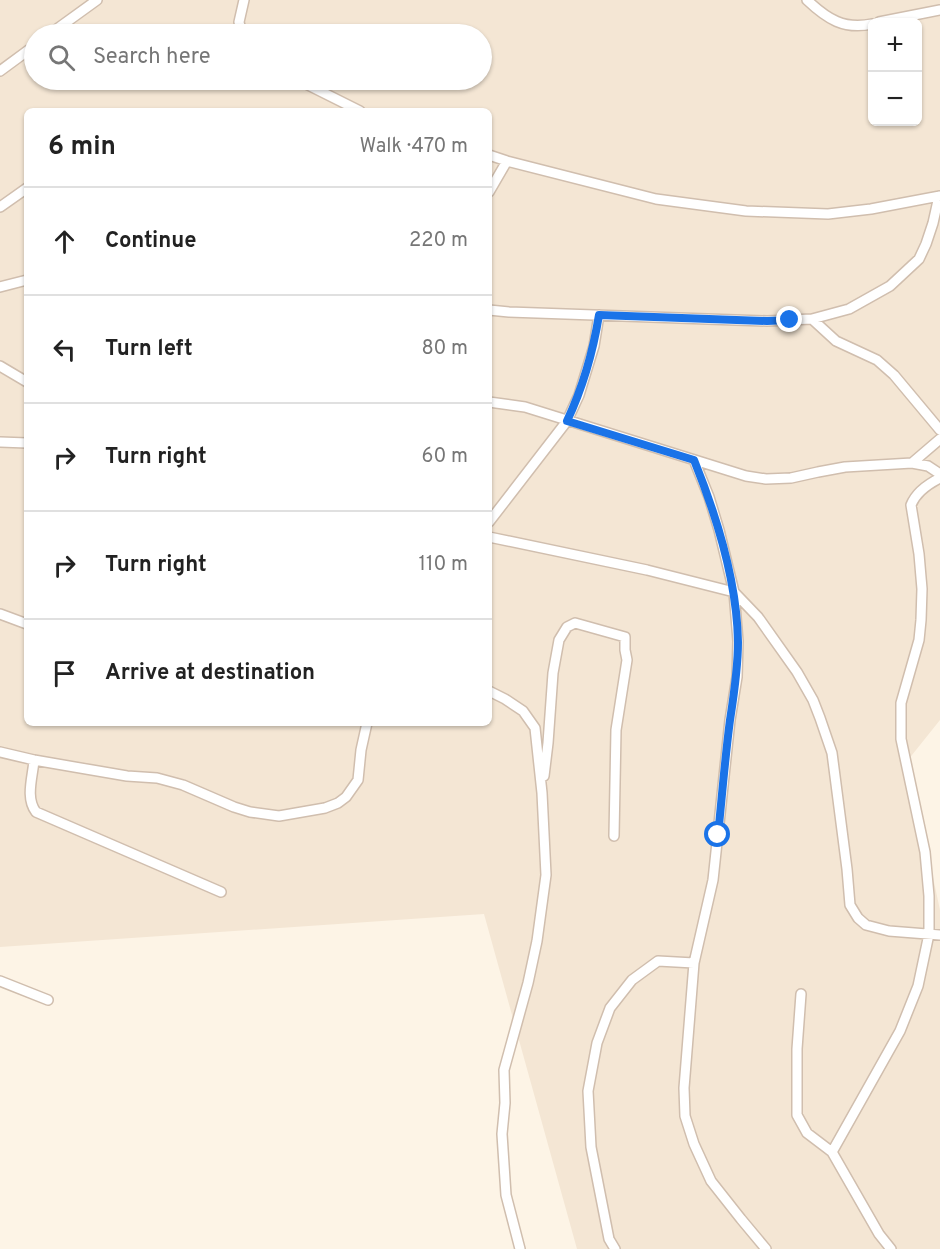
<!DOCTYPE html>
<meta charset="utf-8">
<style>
body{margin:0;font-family:Overpass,sans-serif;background:#f6f6f6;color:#222}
.controls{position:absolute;right:18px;top:18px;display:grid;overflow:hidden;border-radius:9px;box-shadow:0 2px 4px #0004}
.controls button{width:54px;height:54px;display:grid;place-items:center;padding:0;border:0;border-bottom:2px solid #e0e0e0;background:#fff;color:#222;font:30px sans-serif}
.stop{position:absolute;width:18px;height:18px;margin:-14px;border:4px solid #1a73e8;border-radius:50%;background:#fff}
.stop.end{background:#1a73e8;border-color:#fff;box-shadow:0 2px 6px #0008}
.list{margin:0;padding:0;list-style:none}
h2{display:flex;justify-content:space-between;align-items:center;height:78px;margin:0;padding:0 24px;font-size:26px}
h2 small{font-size:20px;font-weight:400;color:#767676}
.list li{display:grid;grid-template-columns:39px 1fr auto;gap:18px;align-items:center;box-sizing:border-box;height:108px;padding:0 24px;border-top:2px solid #e0e0e0}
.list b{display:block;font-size:22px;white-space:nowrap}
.list em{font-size:20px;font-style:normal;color:#767676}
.icon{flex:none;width:33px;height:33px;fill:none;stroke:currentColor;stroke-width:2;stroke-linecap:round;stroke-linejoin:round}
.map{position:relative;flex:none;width:940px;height:1249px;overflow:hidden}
.search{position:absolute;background:#fff;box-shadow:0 2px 4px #0004;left:24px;top:24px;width:468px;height:66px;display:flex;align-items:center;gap:15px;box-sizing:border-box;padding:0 21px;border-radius:33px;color:#767676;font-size:22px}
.panel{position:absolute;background:#fff;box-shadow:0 2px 4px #0004;left:24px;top:108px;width:468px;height:618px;border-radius:9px}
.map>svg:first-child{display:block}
.residential{fill:#f4e6d4;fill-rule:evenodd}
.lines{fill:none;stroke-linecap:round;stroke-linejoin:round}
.minor-casing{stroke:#d0beae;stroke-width:12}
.minor{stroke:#fff;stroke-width:9}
.route{stroke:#1a73e8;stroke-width:8}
</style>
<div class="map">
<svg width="940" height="1249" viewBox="0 0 940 1249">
<rect width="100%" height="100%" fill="#fdf4e6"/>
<path class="residential" d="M0 0H940V720L908 760 940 910V1249H577L484 914 0 947ZM872 22H918V122H872ZM34 34H482V80H34ZM27 111H489V723H27Z"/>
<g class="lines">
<g class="minor-casing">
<path id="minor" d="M807 0C827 19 844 30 872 24
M879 22 940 10
M50 34 97 0
M242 34 239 22 244 0
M0 71 34 46
M298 80 360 111
M489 155 507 161 656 199 746 211 828 214 871 209 940 196
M489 192 507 161
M0 207 27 188
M0 287 27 280
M489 310 509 312 767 321 812 319 849 309 890 286 919 259 926 244 933 223 939 196
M812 319 836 341 877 360 894 375 940 430
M0 366 27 382
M489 402 525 407 746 476 766 479 791 478 818 472 845 467 912 463 928 466 940 474
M0 442 27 443
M694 460 709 497 719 530 734 592 738 641 737 677 730 720 713 880 694 963 684 1088 685 1116 694 1144 711 1181 741 1219 766 1249
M912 463 940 439
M489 522 567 421 579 395 594 346 599 315
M489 537 647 570 734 592 758 617 797 672 813 700 820 718 832 753 847 869 850 905 858 918 866 925 889 931 940 935
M0 614 27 624
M489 691 505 699 523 711 535 728 542 793 546 875 537 941 528 983 504 1070 505 1103 502 1134 506 1195 520 1249
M0 752 34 760 92 770 127 776 157 778 183 785 234 807 250 812 279 816 325 808 338 803 346 797 358 780 361 750 367 723
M34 760C33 776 25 798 36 812L221 892
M544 776 548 743 553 673 559 640 567 627 575 623 625 637V650L627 660 616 730 614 836
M0 981 48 1000
M801 994 797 1049V1115L807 1133 832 1152
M615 1249 609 1239 591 1147 588 1091 597 1043 610 1008 632 980 658 961 694 963
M891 1249 879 1234 832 1152 900 1031 918 986 929 934V896L925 852 901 739V703L919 640 921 620 922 589 919 554 911 505C916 492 928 484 940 478"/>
</g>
<use href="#minor" class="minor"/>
</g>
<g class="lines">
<path class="route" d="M718 835C722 796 725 758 730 720 734 694 738 669 738 642 737 580 717 517 694 460L567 421C583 387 593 352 599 315L767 321 790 320"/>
</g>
</svg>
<div class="controls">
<button>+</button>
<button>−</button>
</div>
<div class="stop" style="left:718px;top:835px"></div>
<div class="stop end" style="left:790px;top:320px"></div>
<div class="search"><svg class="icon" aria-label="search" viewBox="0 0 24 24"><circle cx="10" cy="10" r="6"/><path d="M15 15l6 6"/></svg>Search here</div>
<section class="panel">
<h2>6 min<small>Walk · 470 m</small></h2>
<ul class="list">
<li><svg class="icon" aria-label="ahead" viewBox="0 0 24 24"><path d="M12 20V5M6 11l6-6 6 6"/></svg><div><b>Continue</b></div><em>220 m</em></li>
<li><svg class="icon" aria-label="left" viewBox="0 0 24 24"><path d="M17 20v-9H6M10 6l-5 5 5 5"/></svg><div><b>Turn left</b></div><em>80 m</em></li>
<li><svg class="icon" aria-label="right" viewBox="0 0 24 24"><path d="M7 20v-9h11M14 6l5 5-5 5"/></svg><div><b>Turn right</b></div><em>60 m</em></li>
<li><svg class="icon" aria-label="right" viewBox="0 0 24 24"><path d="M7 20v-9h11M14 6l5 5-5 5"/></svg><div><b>Turn right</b></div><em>110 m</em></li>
<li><svg class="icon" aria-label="arrive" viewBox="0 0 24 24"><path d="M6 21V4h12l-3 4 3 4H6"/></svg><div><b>Arrive at destination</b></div></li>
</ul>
</section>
</div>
